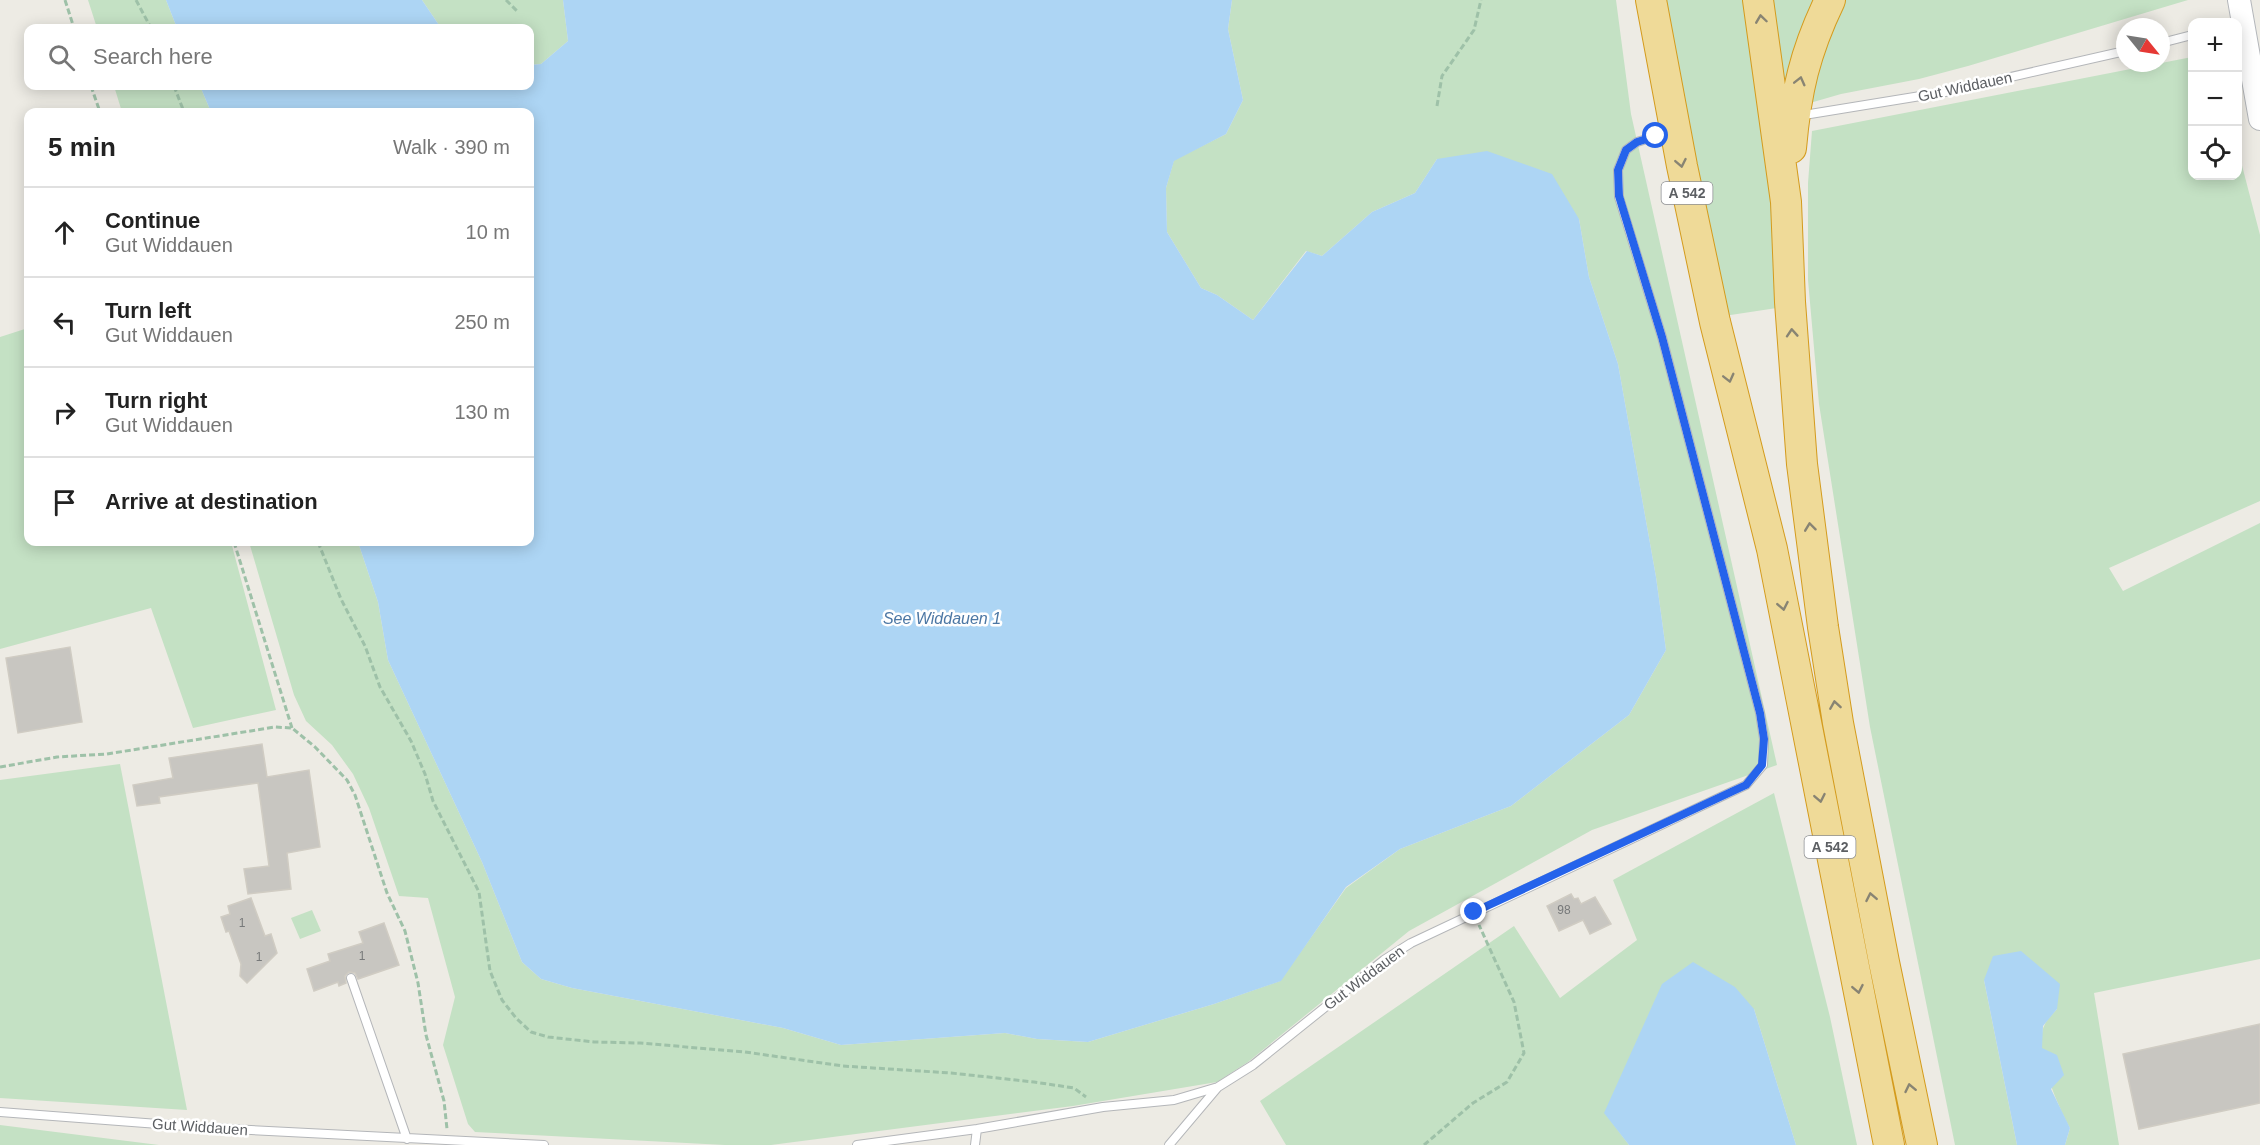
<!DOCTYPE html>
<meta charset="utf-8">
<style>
body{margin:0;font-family:Helvetica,sans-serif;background:#f6f6f6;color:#222}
.controls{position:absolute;right:18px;top:18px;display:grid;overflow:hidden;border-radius:12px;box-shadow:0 3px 15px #0003}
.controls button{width:54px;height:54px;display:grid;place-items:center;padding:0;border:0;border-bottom:2px solid #e0e0e0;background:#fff;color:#222;font:30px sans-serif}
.compass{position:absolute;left:2116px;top:18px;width:54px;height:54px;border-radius:50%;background:#fff;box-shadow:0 3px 15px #0003;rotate:120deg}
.stop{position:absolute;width:18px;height:18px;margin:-14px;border:4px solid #2563eb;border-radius:50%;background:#fff}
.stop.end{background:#2563eb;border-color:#fff;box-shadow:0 2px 6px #0008}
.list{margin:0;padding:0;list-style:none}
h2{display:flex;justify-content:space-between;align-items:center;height:78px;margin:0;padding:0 24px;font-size:26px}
h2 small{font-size:20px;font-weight:400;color:#767676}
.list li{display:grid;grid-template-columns:39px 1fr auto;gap:18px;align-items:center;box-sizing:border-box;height:90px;padding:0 24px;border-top:2px solid #e0e0e0}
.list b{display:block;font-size:22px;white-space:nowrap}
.list p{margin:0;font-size:20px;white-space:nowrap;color:#767676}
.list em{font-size:20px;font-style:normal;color:#767676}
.icon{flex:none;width:33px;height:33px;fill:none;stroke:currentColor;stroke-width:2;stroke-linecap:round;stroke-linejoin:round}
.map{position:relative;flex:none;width:2260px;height:1145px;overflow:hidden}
.search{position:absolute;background:#fff;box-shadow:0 3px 15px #0003;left:24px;top:24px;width:510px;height:66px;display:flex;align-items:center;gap:15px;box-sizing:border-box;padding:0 21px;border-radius:12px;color:#767676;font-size:22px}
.panel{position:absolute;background:#fff;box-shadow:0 3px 15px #0003;left:24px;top:108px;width:510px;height:438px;border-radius:12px}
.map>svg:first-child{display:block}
.green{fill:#c4e1c4}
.water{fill:#add5f4}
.building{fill:#c8c6c1;stroke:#d0ccc3;stroke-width:1.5}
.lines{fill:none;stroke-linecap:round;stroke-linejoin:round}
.lane-casing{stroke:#b4b6b9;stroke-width:10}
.secondary-casing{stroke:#b3b6ba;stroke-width:24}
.highway-casing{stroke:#d49b1d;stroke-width:32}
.path{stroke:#9ec1a8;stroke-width:3;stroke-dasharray:6 3;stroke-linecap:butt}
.lane{stroke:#fff;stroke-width:8}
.secondary{stroke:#fff;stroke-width:22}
.highway{stroke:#efda98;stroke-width:30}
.oneway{stroke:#888473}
.route{stroke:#2563eb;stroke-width:8}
.labels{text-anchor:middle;stroke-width:5;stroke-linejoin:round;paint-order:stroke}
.number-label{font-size:12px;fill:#77797a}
.shield{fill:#fff;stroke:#8d8f92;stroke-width:1.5}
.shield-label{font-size:14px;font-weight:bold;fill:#5c5f63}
.street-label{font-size:15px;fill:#5c5f63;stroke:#fff}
.water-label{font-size:16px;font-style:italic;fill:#4c77a4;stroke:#fff}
</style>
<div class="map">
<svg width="2260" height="1145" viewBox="0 0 2260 1145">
<rect width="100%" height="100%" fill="#edebe4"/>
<path class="green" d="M88 0H166L177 28H97Z
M422 0H563L568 41 541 64 530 65V28H441Z
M1232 0H1616L1631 114 1777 765 1592 830 1409 931 1248 1062 1217 1082 1073 1106 771 1145H725L475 1132 468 1124 443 1045 455 997 428 898 399 896 369 808 353 774 332 745 306 721 294 695 249 542H358L378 602 388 660 482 862 522 962 541 979 572 988 783 1028 841 1045 1005 1033 1037 1039 1088 1042 1214 1004 1280 981 1346 888 1400 849 1511 806 1629 715 1666 650 1656 577 1618 364 1589 277 1579 219 1437 159 1415 193 1372 212 1322 256 1306 251 1253 320 1217 295 1201 288 1167 232 1166 188 1174 160 1226 134 1243 100 1228 29Z
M1666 0H1750L1783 307 1724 316 1669 26Z
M1767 0H1820L1787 106Z
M1837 0H2188L1968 66 1919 79 1841 94 1803 105Z
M2192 57V176H2238V150L2260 235V501L2109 568 2123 591 2260 523V959L2094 993 2119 1145H2065L2070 1128C2058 1107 2032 1047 2045 1024 2047 1019 2053 1014 2057 1009L1984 980 2017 1145H1955L1870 727 1819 404 1808 280V183L1812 131Z
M114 86H200L211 112H122Z
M28 328V542H231L276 710 193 728 151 608 0 649V337Z
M120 764 187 1110 0 1098V780Z
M1774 793 1830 1017 1857 1145H1796L1754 1009 1605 1113 1629 1145H1286L1260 1101 1514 926 1560 998 1637 940 1613 880Z
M312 910 321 931 300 939 291 918Z
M0 1125 159 1145H0Z"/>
<path class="water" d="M166 0H422L441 28H177Z
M563 0H1232L1228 29 1243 100 1226 134 1174 161 1166 188 1167 232 1201 288 1217 295 1253 320 1307 251 1322 256 1372 212 1415 193 1437 159 1487 151 1552 174 1579 219 1589 277 1618 364 1656 577 1666 650 1629 715 1511 806 1400 849 1346 887 1281 981 1214 1004 1088 1042 1037 1039 1005 1033 841 1045 783 1028 572 988 541 979 522 962 482 862 388 660 378 602 358 542H530V112H211L200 86H530V65L541 64 568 41Z
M2021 951 2060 984 2057 1009 2043 1026 2042 1048 2057 1055 2064 1075 2051 1089 2070 1128 2065 1145H2017L1984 980 1993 956Z
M1693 962 1735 987 1754 1009 1796 1145H1629L1604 1113 1662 984Z"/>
<path class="building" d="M70 647 82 722 18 733 6 658Z
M262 744 267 777 309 770 320 847 287 853 291 889 248 894 244 869 269 866 258 783 159 797 160 803 137 806 133 785 173 778 169 758Z
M1571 894 1574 899 1578 898 1581 904 1595 897 1611 924 1590 934 1583 920 1559 931 1547 906Z
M251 898 265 936 271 934 277 953 247 983 240 976 241 964 229 931 226 932 221 917 230 914 228 906Z
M384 923 399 965 358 979 355 973 349 972 345 976 346 983 339 986 338 982 314 991 307 969 330 961 328 954 363 943 359 932Z
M2260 1024V1103L2139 1129 2123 1054Z"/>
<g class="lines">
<g class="lane-casing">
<path id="lane" d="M2161 43 2192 35
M1804 115 1945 92 2125 51
M351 978 407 1139
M0 1112 211 1128 544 1145
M857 1145 977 1129 1103 1107 1174 1100 1218 1087 1253 1065 1384 960 1411 943 1746 785 1763 765 1764 739 1760 713 1662 337 1619 197 1618 170 1626 150 1637 142 1656 136
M975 1145 977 1129
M1169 1145 1218 1087"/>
</g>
<g class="secondary-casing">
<path id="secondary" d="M2239 0 2260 119"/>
</g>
<g class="highway-casing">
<path id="highway" d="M1651 0 1682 166 1715 322 1772 549 1889 1145
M1758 0 1786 202 1790 302 1802 464 1823 627 1838 723 1884 962 1922 1145
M1791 148C1796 91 1805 52 1830 0"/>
</g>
<path class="path" d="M65 0 74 28
M136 0 151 28
M506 0 517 11
M91 86 100 112
M174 86 184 112
M1437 106 1442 76 1474 30 1481 0
M234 542 292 728
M318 542 341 599 365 646 380 687 411 741 425 774 433 801 479 892 490 971 502 1000 516 1018 531 1032 548 1037 594 1042 640 1043 745 1052 843 1066 951 1073 1034 1082 1074 1088 1086 1097
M0 767 57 757 107 754 275 727 292 728 315 747 347 780 355 795 387 893 405 931 418 983 426 1035 444 1101 447 1129
M1424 1145 1473 1103 1507 1082 1524 1053 1514 1002 1479 925"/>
<use href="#lane" class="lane"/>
<use href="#secondary" class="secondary"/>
<use href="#highway" class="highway"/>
</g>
<defs><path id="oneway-chevron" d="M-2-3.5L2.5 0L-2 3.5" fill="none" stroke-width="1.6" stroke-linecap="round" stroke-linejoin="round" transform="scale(1.5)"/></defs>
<g class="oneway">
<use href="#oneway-chevron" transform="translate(1761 19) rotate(-98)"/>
<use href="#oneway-chevron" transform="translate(1800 81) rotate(-76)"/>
<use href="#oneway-chevron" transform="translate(1681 163) rotate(79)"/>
<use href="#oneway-chevron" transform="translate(1792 333) rotate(-94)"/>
<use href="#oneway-chevron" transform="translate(1729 378) rotate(76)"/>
<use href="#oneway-chevron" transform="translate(1810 527) rotate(-97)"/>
<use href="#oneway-chevron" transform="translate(1783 606) rotate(79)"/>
<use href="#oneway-chevron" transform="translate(1835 705) rotate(-99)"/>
<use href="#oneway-chevron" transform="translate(1820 798) rotate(79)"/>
<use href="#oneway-chevron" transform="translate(1871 897) rotate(-101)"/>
<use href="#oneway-chevron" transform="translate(1858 989) rotate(79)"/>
<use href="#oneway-chevron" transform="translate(1910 1088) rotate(-102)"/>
</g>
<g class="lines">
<path class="route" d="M1474 912 1746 785 1762 765 1764 739 1760 713 1662 337 1619 196 1618 170 1626 150 1637 142 1656 136"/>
</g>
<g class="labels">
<g class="number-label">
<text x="1564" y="914">98</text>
<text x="242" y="927">1</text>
<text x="362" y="960">1</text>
<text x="259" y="961">1</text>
</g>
<g class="shield">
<rect x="1661.5" y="182" width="51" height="22" rx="4.5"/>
<rect x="1804.5" y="836" width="51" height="22" rx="4.5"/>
</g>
<g class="shield-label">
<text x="1687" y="198">A 542</text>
<text x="1830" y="852">A 542</text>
</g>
<g class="street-label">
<text transform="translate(1965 87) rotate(-12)" y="5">Gut Widdauen</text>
<text transform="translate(1364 978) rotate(-37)" y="5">Gut Widdauen</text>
<text transform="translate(200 1127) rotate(4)" y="5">Gut Widdauen</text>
</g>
<g class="water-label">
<text x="942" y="624">See Widdauen 1</text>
</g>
</g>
</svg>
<div class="controls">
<button>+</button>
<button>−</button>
<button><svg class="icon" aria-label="locate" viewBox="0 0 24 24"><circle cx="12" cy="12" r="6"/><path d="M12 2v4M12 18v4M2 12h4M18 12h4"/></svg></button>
</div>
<svg class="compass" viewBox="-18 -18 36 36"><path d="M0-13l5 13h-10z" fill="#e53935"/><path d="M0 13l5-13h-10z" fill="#767676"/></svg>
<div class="stop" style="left:1656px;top:136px"></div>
<div class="stop end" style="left:1474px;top:912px"></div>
<div class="search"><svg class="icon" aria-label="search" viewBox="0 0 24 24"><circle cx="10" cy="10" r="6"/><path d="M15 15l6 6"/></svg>Search here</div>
<section class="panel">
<h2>5 min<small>Walk · 390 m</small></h2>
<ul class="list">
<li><svg class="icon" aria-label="ahead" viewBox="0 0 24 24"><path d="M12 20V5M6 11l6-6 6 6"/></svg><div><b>Continue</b><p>Gut Widdauen</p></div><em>10 m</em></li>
<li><svg class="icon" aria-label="left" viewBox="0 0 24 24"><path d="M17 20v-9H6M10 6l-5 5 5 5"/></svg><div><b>Turn left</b><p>Gut Widdauen</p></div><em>250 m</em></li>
<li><svg class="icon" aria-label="right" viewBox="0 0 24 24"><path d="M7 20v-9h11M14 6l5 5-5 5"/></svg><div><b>Turn right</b><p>Gut Widdauen</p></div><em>130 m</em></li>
<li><svg class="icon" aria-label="arrive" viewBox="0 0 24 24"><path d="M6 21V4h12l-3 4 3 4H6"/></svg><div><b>Arrive at destination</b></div></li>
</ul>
</section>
</div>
